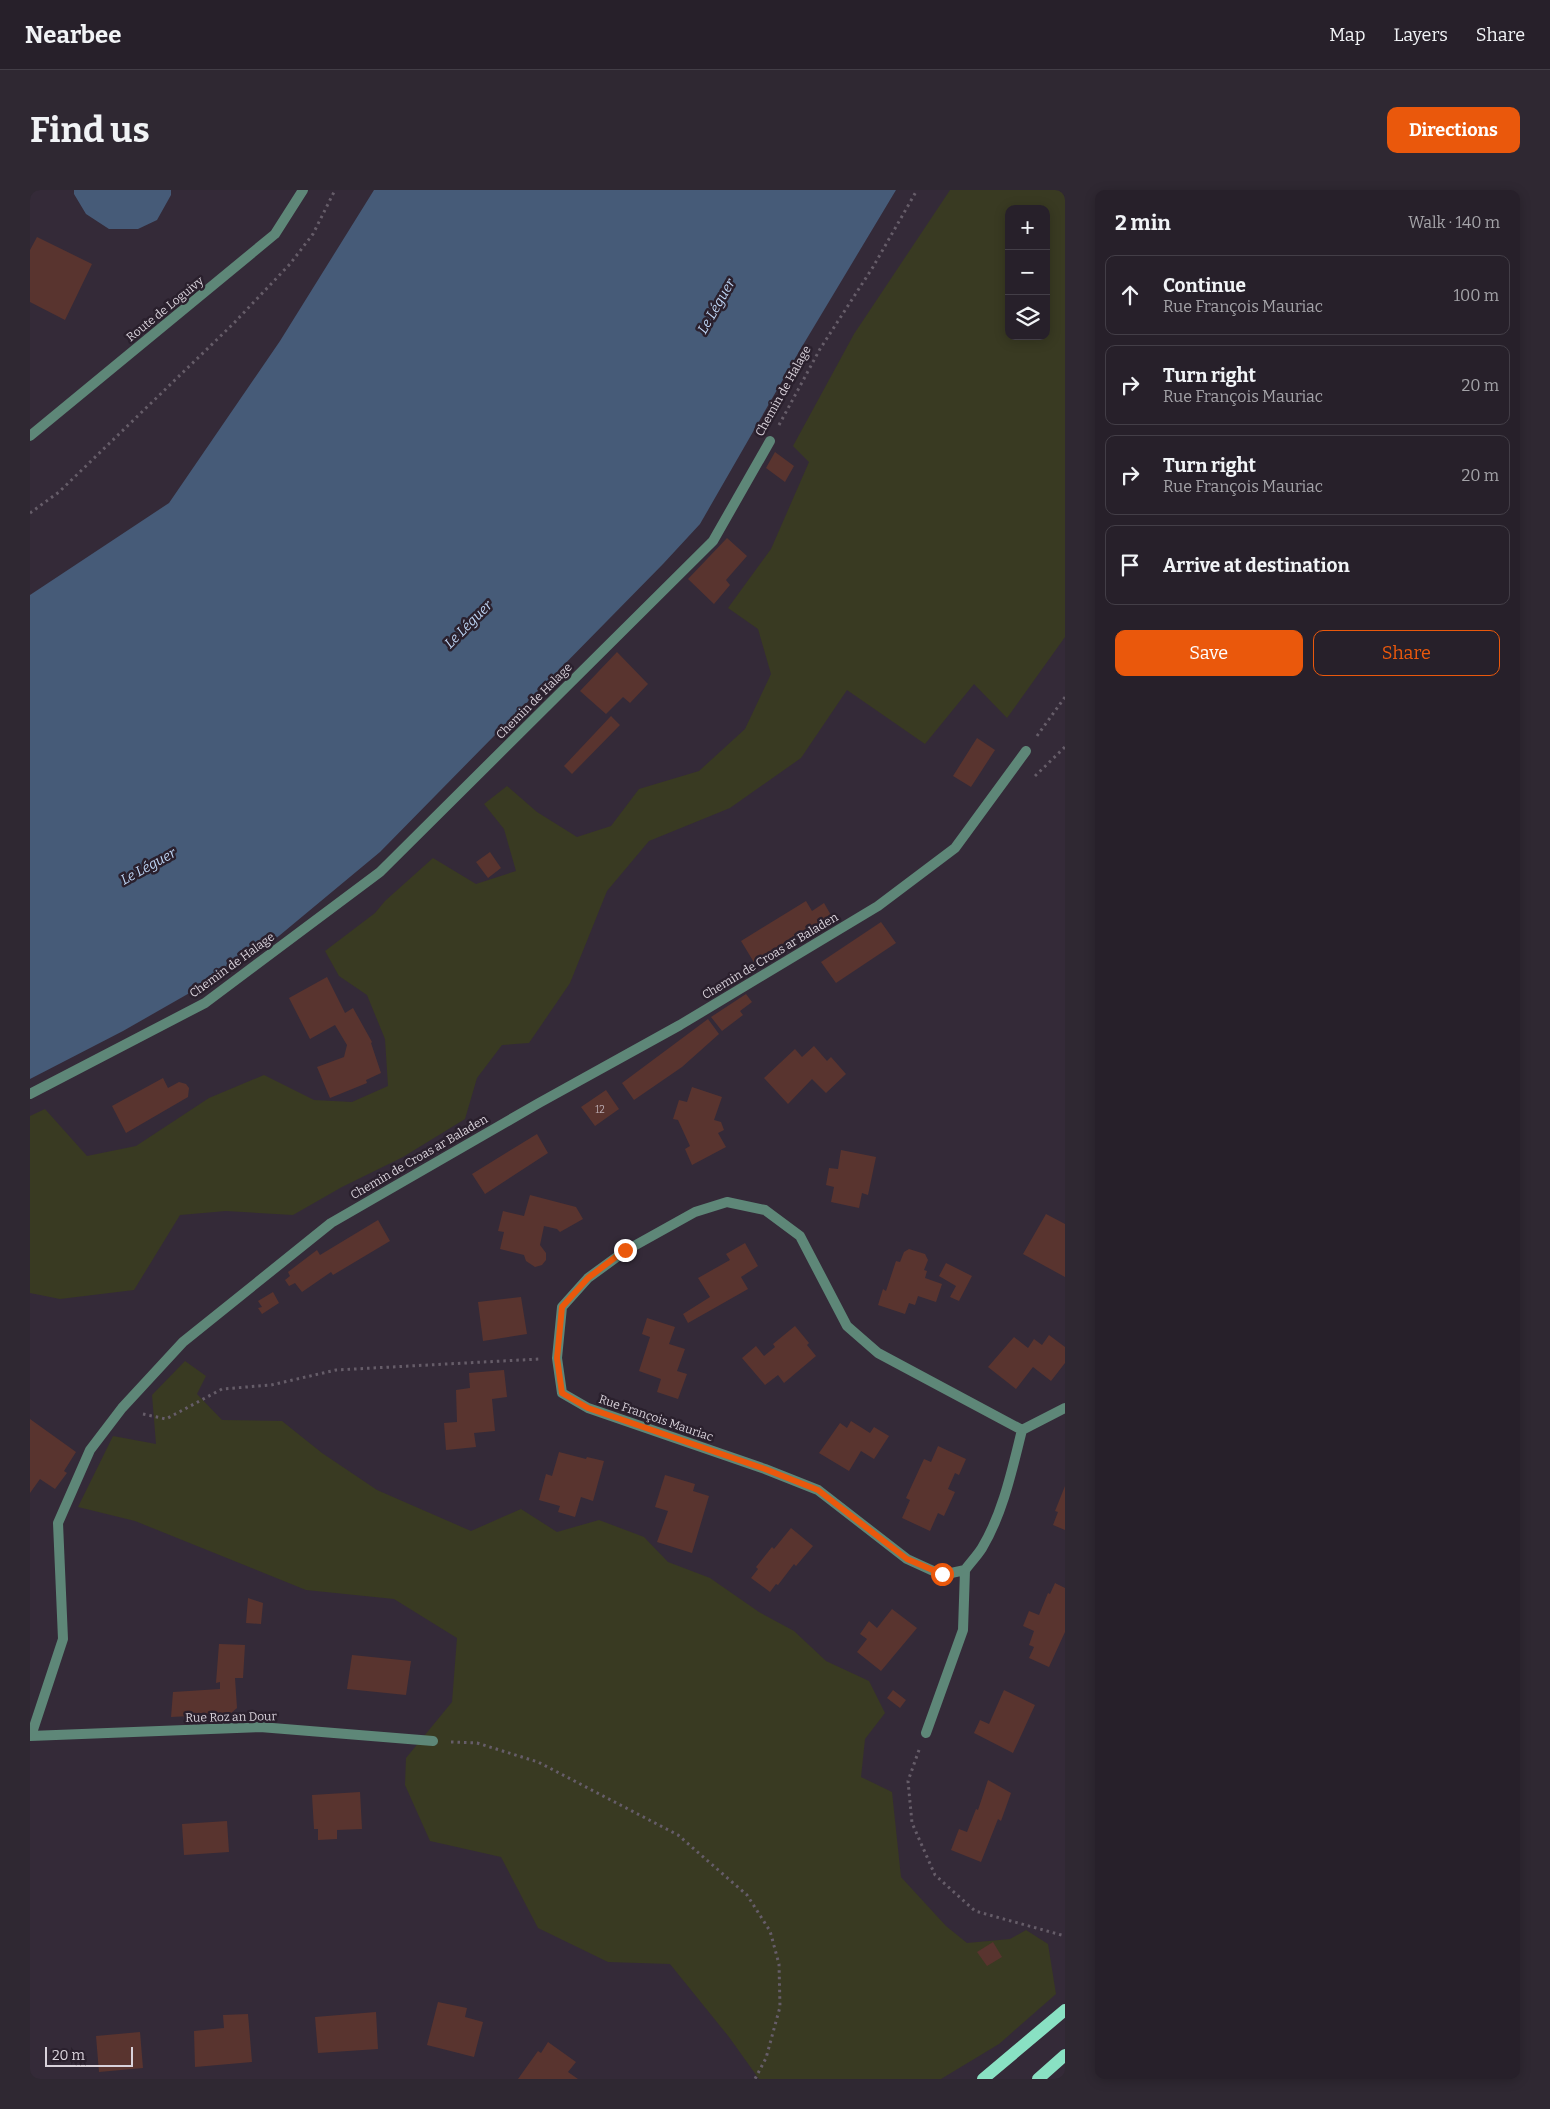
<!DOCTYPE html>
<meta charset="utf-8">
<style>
body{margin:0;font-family:Bitter,serif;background:#2f2832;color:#f1f3f6}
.controls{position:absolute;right:15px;top:15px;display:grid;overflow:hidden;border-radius:10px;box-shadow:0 2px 12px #0003}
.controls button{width:45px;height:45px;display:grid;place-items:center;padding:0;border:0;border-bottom:1px solid #433e47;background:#27202a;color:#f1f3f6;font:25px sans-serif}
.scale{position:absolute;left:15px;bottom:12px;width:88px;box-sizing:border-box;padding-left:5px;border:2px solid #d9d2db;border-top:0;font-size:14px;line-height:18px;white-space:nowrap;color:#d9d2db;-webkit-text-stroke:4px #2a202d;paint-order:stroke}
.stop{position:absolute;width:15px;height:15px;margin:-11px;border:4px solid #ea580c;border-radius:50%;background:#fff}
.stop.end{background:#ea580c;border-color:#fff;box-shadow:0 1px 5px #0008}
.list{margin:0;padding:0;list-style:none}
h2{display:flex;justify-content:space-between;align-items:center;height:65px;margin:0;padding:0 20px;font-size:21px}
h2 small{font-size:16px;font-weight:400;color:#a4a3a8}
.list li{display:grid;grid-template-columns:32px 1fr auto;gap:15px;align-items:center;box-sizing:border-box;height:80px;margin:0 10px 10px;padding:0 10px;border:1px solid #433e47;border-radius:10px}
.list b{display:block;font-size:19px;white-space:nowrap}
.list p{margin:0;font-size:16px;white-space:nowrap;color:#a4a3a8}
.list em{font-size:16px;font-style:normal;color:#a4a3a8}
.actions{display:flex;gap:10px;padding:15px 20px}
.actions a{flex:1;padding:11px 0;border:1px solid #ea580c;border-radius:10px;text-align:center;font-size:18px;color:#ea580c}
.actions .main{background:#ea580c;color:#fff}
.icon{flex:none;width:28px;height:28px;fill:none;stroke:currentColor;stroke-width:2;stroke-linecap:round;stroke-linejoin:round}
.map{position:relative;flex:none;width:1035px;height:1889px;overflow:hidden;border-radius:10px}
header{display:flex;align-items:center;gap:30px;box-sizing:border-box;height:70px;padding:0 25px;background:#27202a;border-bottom:1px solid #433e47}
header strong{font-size:24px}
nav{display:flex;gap:28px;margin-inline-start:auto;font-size:18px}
.intro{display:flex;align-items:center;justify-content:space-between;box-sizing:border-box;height:120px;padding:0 30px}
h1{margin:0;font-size:35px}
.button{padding:12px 22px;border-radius:10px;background:#ea580c;color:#fff;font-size:18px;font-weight:700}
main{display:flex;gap:30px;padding:0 30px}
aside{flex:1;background:#27202a;border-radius:10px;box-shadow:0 2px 12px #0003}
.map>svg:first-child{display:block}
.green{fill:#393a22;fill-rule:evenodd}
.water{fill:#465b78}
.building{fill:#59342f}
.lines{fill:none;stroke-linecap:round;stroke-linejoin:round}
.path{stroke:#665d69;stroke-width:3;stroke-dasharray:2.5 4;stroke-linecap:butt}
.minor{stroke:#5e8778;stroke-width:10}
.primary{stroke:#89e1c3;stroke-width:12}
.route{stroke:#ea580c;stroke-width:6}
.labels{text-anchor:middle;stroke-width:5;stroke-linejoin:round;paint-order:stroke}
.number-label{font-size:10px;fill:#b9aab0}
.street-label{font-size:12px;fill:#d9d2db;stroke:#2a202d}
.water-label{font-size:14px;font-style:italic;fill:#bfd6f6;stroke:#2a202d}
</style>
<header>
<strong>Nearbee</strong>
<nav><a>Map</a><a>Layers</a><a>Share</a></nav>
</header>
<div class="intro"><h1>Find us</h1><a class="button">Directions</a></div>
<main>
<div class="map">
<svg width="1035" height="1889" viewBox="0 0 1035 1889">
<rect width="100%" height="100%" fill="#342a38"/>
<path class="green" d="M920 0H1035V447L977 528 944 494 895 554 817 500 771 568 700 618 619 651 577 701 540 793 499 853 472 855 447 888 435 929 373 967 312 997 263 1025 196 1021 150 1025 104 1100 30 1109 0 1103V926L15 919 57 966 106 956 179 908 234 885 284 910 322 912 358 896 355 849 337 805 309 786 295 761 345 723 355 711 403 668 446 694 486 681 474 639 454 614 477 596 507 622 547 647 581 636 609 599 669 581 715 539 741 484 728 439 698 418 741 359 779 272 763 256 824 144ZM979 19H1016V146H979Z
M155 1171 176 1186 167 1204 192 1230 252 1231 292 1263 347 1300 441 1341 491 1319 527 1342 569 1330 614 1347 638 1372 680 1388 729 1422 764 1441 796 1471 839 1491 855 1523 835 1549 831 1587 862 1602 871 1687 916 1736 937 1753 980 1749 996 1740 1018 1754 1026 1804 969 1854 911 1889H729L699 1847 640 1774 578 1772 508 1738 471 1667 400 1651 375 1595 376 1568 422 1512 427 1448 364 1409 276 1400 105 1331 48 1317 83 1246 126 1254 122 1205Z"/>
<path class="water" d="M44 0H141V5L127 30 108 39H79L56 24 44 4Z
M344 0H866L770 160 670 334 633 374 350 662 226 765 93 841 0 889V405L139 313 250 151Z"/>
<path class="building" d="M7 47 62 74 35 130 0 112V60Z
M745 262 764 276 755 292 736 278Z
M697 348 717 366 696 390 700 395 684 414 658 389Z
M587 462 618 494 600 513 593 507 576 524 550 501Z
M581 526 590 535 542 584 534 576Z
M947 548 965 560 941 597 923 586Z
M460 662 471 678 458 688 446 672Z
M776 711 782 721 794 713 802 727 725 774 711 751Z
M851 732 866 753 806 793 791 772Z
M297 787 315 823 323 818 342 852 341 853 351 883 336 890 337 893 300 908 287 877 314 867 317 855 305 835 280 849 259 808Z
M716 804 722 812 710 821 713 825 692 841 681 827Z
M678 829 689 844 652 877 604 910 592 893Z
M784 856 797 871 801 867 816 884 796 903 782 889 758 914 734 888 765 859 772 867Z
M133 888 138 898 149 892 156 894 159 898 158 907 96 943 82 916Z
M662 897 692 907 684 930 691 932 694 940 688 943 696 957 662 975 655 959 660 956 648 930 643 929 649 910 657 912Z
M576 900 589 919 565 936 551 917Z
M507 944 518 963 455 1004 442 984Z
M811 960 846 967 838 1005 832 1003 829 1018 801 1012 804 997 796 995 799 978 808 979Z
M500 1005 546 1017 553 1029 530 1042 527 1039 514 1036 510 1055 516 1063V1070L512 1075 505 1077 496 1071 494 1065 470 1059 474 1042 468 1041 473 1021 494 1026Z
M1016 1024 1035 1034V1087L993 1064Z
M348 1030 360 1051 303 1085 301 1082 272 1102 265 1093 259 1096 255 1090 260 1086 258 1082 287 1060 290 1065Z
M715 1053 728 1076 711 1087 718 1099 658 1133 653 1124 680 1107 668 1088 700 1070 696 1064Z
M879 1059 895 1064 898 1070 894 1080 897 1081 895 1088 912 1094 906 1112 888 1106 885 1115 879 1113 875 1124 848 1115 853 1099 856 1101 866 1071 870 1072 874 1062Z
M916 1073 942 1086 929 1111 920 1107 926 1096 909 1086Z
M243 1102 249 1113 232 1124 228 1118 232 1117 228 1111Z
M491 1107 497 1144 453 1151 448 1112Z
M617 1128 645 1137 639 1154 655 1159 647 1181 657 1184 648 1209 627 1202 631 1189 609 1181 620 1147 612 1144Z
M765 1136 779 1153 777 1155 786 1166 754 1193 748 1185 735 1195 712 1168 726 1156 734 1166 745 1157 743 1154Z
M1019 1145 1035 1157V1173L1021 1191 1003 1177 986 1199 958 1177 984 1147 998 1158 1004 1149 1012 1155Z
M474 1180 477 1207 462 1209 465 1241 444 1243 446 1257 416 1260 414 1233 427 1232 426 1200 440 1198 439 1183Z
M0 1229 46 1262 34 1281 37 1283 25 1299 10 1289 0 1303Z
M821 1231 840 1243 844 1237 859 1246 844 1269 831 1261 819 1281 789 1263 810 1233 817 1238Z
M908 1256 936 1269 929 1285 925 1283 918 1299 925 1302 914 1326 908 1323 900 1341 872 1328 880 1310 876 1308 894 1269 901 1272Z
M529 1262 556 1269 557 1267 574 1271 563 1311 551 1307 545 1327 528 1322 530 1316 509 1310 516 1284 522 1286Z
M635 1285 665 1294 663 1301 679 1306 662 1363 627 1352 638 1321 625 1317Z
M1035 1296V1340L1023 1335 1028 1322 1025 1321Z
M761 1338 783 1356 766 1376 764 1374 748 1395 746 1394 740 1402 721 1388 728 1379 726 1377 742 1357 744 1359Z
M1025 1393 1035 1398V1442L1019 1477 999 1468 1004 1457 999 1455 1004 1441 993 1436 999 1421 1009 1425 1018 1403 1020 1404Z
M218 1408 233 1413 231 1434 216 1433Z
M862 1419 887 1438 851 1481 827 1462 837 1449 830 1444 839 1431 847 1438Z
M189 1454 215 1455 213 1488H205L207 1518 200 1524 141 1527 143 1502 190 1499V1492L186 1493Z
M322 1465 381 1471 376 1505 317 1499Z
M863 1500 876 1510 870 1518 857 1508Z
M974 1500 1005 1515 983 1563 944 1543 950 1530 959 1534Z
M958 1590 981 1603 971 1631 968 1629 951 1672 921 1660 929 1639 937 1642 946 1619 948 1620Z
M330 1602 332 1639 307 1640V1649L288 1650V1639H284L282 1605Z
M197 1631 199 1662 154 1665 152 1634Z
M963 1752 972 1767 957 1776 947 1762Z
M408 1812 437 1818 435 1827 453 1832 444 1867 397 1855Z
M346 1822 348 1859 288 1863 285 1827Z
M218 1824 222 1872 165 1877 164 1841 194 1838 193 1825Z
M110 1842 113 1878 69 1882 66 1846Z
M518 1852 546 1872 538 1882 548 1889H488L508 1861 511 1863Z"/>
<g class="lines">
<path class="path" d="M749 235 790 159 843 77 887 0
M0 323 29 302 203 134 260 74 283 44 305 0
M1007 546 1035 507
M1005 586 1035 557
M113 1224 136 1229 192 1199 241 1195 306 1180 509 1169
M421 1552 447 1553 508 1572 648 1645 717 1705 740 1741 749 1774 750 1817 736 1868 725 1889
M889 1560 878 1591 882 1633 905 1685 945 1721 1035 1746"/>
<path class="minor" d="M0 246 245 44 273 0
M0 904 175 813 350 682 683 351 740 251
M992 1240 848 1163 817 1136 770 1046 735 1020 697 1012 665 1022 595 1061 558 1088 532 1117 527 1168 532 1203 558 1218 735 1279 788 1300 877 1369 912 1385 935 1380C940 1373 947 1366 952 1358 973 1323 982 1280 992 1240L1035 1218
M896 1543 933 1440 935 1380
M0 1546 230 1537 403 1551
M1 1546 33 1449 28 1333 60 1260 92 1218 153 1152 301 1033 509 913 650 835 848 716 925 658 996 561"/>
<path class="primary" d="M953 1889 1035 1820
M1008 1889 1035 1865"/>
</g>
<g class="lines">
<path class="route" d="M595 1060 558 1088 532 1117 527 1168 532 1203 558 1218 735 1279 788 1300 877 1369 912 1384"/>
</g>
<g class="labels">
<g class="number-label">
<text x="570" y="923">12</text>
</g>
<g class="street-label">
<text transform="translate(135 119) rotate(-39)" y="4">Route de Loguivy</text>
<text transform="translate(753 201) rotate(-61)" y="4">Chemin de Halage</text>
<text transform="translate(504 511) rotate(-45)" y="4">Chemin de Halage</text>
<text transform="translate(740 766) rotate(-31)" y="4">Chemin de Croas ar Baladen</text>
<text transform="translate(202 775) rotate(-36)" y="4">Chemin de Halage</text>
<text transform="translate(389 967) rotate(-30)" y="4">Chemin de Croas ar Baladen</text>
<text transform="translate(626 1228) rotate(19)" y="4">Rue François Mauriac</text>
<text transform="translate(201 1527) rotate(-1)" y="4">Rue Roz an Dour</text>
</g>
<g class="water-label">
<text transform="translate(686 116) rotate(-60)" y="5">Le Léguer</text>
<text transform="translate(438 434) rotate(-45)" y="5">Le Léguer</text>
<text transform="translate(118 676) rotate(-29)" y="5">Le Léguer</text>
</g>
</g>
</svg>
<div class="controls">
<button>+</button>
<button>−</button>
<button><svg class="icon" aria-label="layers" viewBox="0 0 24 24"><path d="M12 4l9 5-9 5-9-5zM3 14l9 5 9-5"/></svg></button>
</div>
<div class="scale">20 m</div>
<div class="stop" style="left:912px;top:1384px"></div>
<div class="stop end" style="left:595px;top:1060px"></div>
</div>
<aside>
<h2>2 min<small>Walk · 140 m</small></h2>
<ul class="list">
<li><svg class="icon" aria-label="ahead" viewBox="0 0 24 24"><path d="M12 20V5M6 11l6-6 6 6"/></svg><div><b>Continue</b><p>Rue François Mauriac</p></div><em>100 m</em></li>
<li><svg class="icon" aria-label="right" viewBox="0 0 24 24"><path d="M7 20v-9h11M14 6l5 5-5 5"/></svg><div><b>Turn right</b><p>Rue François Mauriac</p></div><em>20 m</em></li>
<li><svg class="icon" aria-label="right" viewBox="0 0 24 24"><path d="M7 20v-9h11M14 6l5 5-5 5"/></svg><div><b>Turn right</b><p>Rue François Mauriac</p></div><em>20 m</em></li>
<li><svg class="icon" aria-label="arrive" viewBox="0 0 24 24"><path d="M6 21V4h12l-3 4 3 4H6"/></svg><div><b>Arrive at destination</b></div></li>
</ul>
<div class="actions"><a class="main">Save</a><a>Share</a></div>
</aside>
</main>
